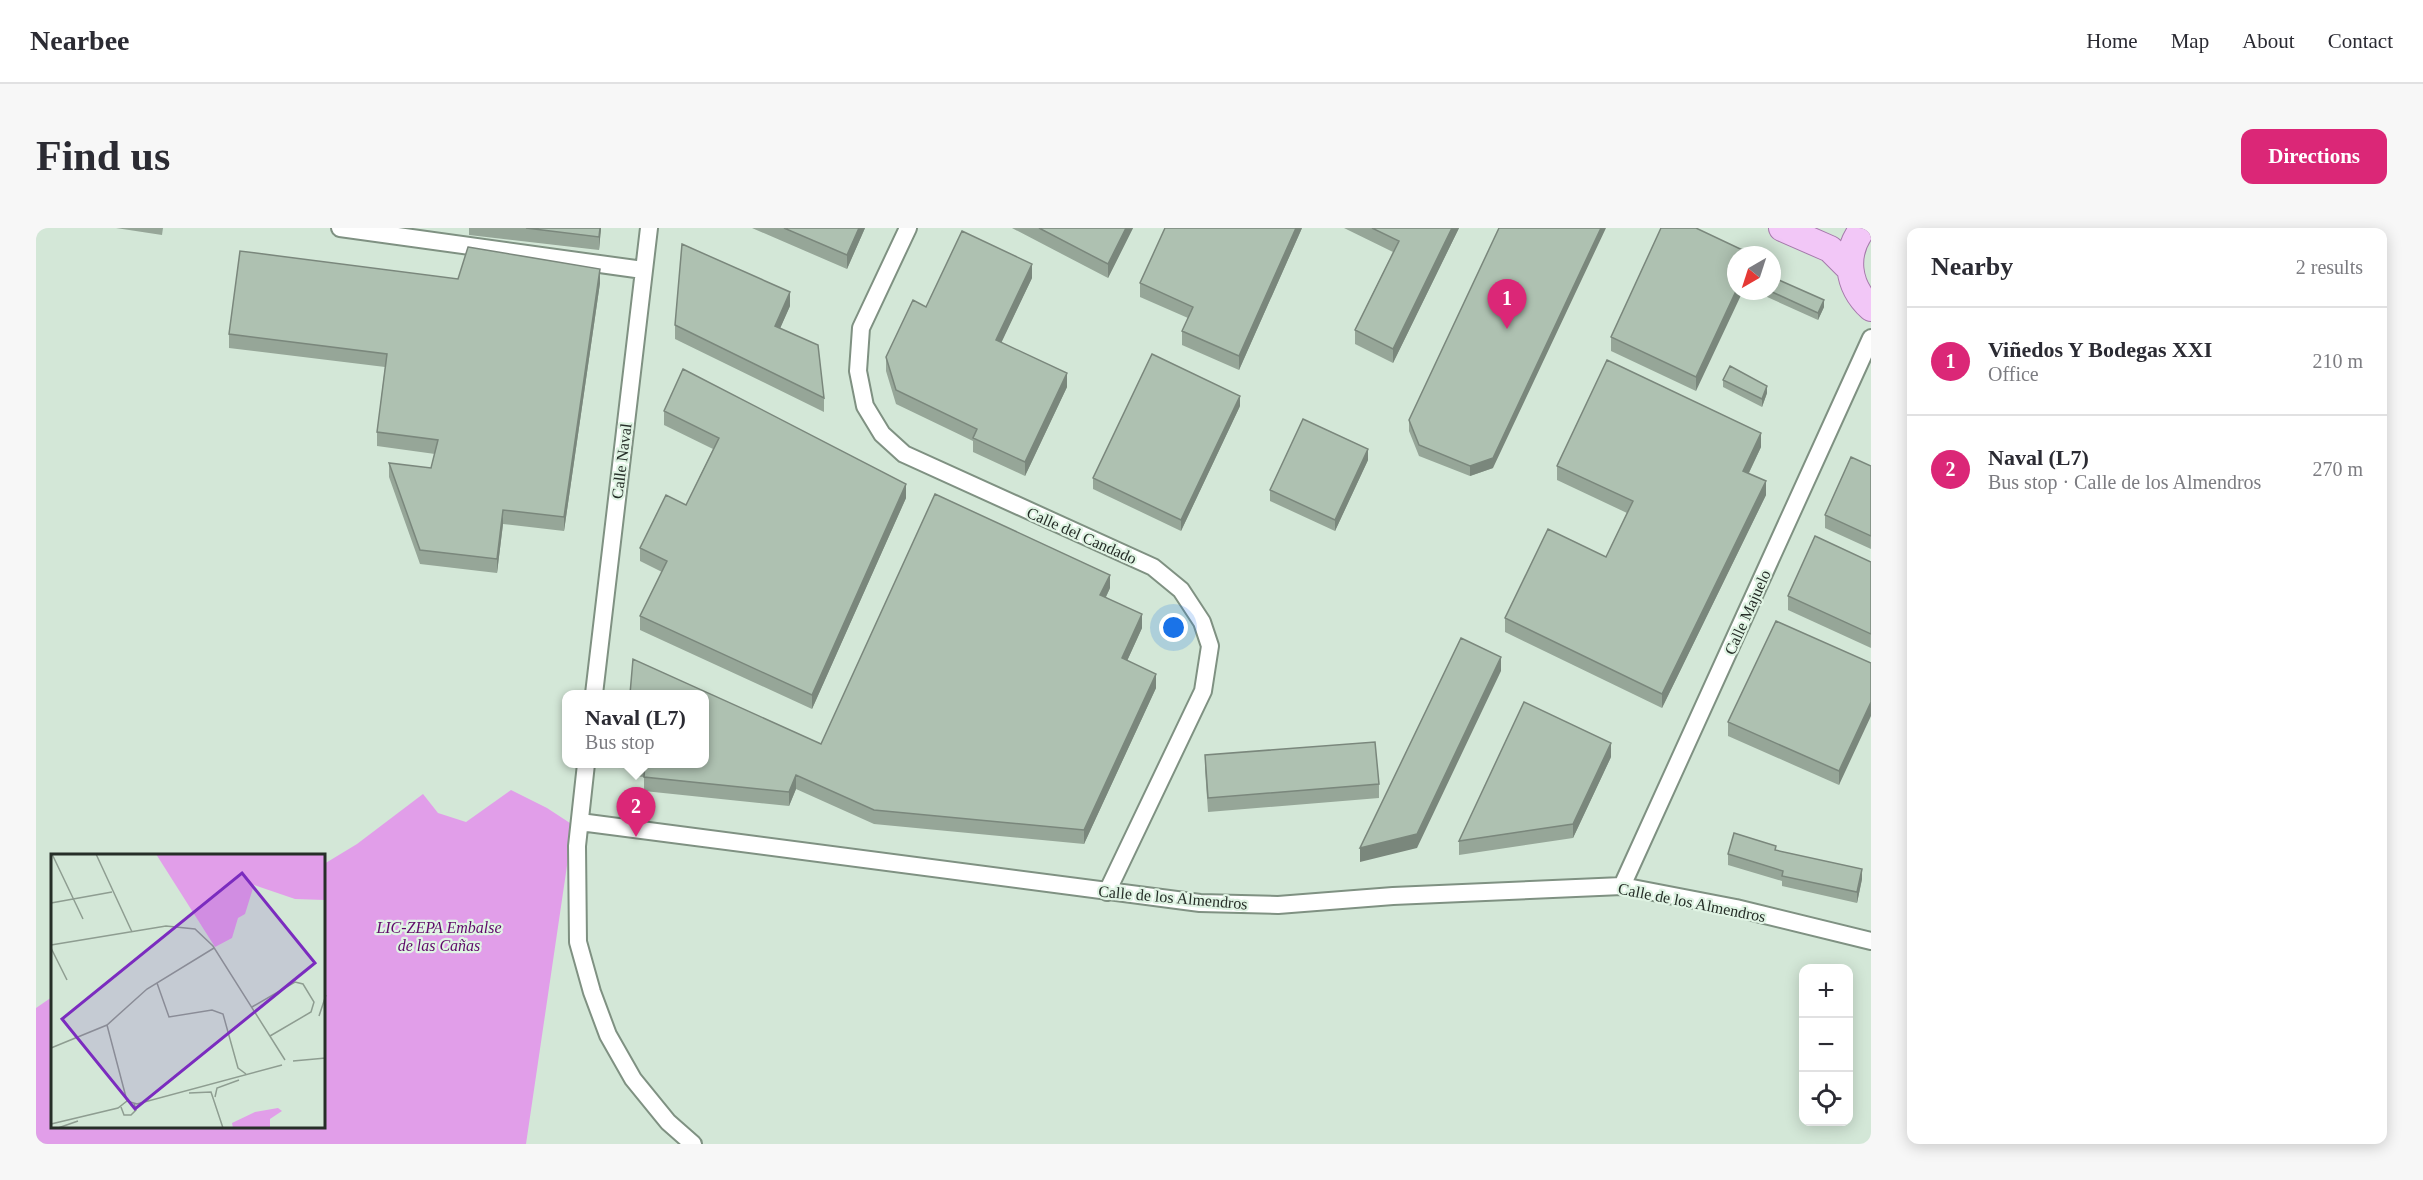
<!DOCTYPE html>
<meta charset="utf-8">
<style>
body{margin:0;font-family:Georgia,serif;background:#f7f7f7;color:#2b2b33}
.controls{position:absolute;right:18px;bottom:18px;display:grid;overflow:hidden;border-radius:12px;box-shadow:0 3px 15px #0003}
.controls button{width:54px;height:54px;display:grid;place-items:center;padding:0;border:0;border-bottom:2px solid #e1e1e2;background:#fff;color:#2b2b33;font:30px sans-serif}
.compass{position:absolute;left:1691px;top:18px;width:54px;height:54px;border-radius:50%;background:#fff;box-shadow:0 3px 15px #0003;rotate:219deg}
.you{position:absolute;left:1138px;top:400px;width:21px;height:21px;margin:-15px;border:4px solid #fff;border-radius:50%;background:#1a73e8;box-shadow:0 0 0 9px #1a73e833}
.badge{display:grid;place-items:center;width:39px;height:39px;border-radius:50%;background:#db2777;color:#fff;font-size:20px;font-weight:700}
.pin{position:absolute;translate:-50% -50px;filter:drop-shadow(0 2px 3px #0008)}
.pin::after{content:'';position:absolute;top:32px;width:21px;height:18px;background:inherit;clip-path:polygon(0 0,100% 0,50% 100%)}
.popup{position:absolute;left:526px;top:462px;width:147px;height:78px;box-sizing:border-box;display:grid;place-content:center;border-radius:12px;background:#fff;filter:drop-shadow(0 2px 4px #0005);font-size:20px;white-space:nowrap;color:#7c7c81}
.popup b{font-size:22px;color:#2b2b33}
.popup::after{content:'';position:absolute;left:50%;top:100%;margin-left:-12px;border:12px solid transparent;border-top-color:#fff}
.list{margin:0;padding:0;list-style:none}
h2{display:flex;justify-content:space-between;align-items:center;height:78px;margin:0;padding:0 24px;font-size:26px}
h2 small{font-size:20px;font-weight:400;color:#7c7c81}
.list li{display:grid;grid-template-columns:39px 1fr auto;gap:18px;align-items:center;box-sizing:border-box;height:108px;padding:0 24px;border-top:2px solid #e1e1e2}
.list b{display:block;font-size:22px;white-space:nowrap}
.list p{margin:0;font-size:20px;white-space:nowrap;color:#7c7c81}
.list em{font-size:20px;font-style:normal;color:#7c7c81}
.icon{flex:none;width:33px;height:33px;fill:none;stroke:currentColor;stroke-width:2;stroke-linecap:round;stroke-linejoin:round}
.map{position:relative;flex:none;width:1835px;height:916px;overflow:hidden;border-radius:12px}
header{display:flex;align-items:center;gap:36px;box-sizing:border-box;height:84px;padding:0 30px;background:#fff;border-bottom:2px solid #e1e1e2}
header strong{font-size:28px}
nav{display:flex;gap:33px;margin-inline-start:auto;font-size:21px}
.intro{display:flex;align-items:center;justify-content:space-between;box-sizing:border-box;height:144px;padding:0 36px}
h1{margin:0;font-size:42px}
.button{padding:15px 27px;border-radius:12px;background:#db2777;color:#fff;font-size:21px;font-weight:700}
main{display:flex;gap:36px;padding:0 36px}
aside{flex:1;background:#fff;border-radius:12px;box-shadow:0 3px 15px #0003}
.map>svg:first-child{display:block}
.green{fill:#e19ee9}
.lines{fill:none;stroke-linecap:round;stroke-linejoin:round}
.street-casing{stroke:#7f9182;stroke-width:20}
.primary-casing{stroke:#a579ab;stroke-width:28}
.street{stroke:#fff;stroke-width:16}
.primary{stroke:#f2c7f7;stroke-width:26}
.wall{fill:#96a698}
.shaded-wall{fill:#7a877c}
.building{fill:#aec1b1;stroke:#7a877c;stroke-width:1.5}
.labels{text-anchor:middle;stroke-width:4.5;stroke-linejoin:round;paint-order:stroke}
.street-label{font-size:16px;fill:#262e28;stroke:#e0f4e4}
.park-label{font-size:16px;font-style:italic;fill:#5f0969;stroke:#e0f4e4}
.inset-road{fill:none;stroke:#8e9d91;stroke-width:1.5}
.view{fill:#7b2cbf;fill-opacity:0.15;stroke:#7b2cbf;stroke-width:3}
.inset-edge{fill:none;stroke:#262e28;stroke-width:3}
</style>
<header>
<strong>Nearbee</strong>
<nav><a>Home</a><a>Map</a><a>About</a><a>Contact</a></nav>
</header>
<div class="intro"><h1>Find us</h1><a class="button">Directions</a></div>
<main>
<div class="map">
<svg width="1835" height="916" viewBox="0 0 1835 916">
<rect width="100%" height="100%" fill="#d3e7d7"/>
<path class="green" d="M475 562 511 580 537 597 490 916H0V780L16 769V900H288V636L321 616 387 566 402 585 430 594Z"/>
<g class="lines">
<g class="street-casing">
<path id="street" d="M304 0 607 42
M872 0 825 100 822 143 829 178 846 206 868 226 1117 339 1145 362 1166 394 1174 418 1167 463 1071 664
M558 466 613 0
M550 536 541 618 542 714 556 764 572 807 597 851 632 894 657 916
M544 594 1164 675 1242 677 1357 668 1586 658 1700 680 1835 713
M1586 658 1835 110"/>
</g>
<g class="primary-casing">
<path id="primary" d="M1746 0 1794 21 1813 40
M1827 0C1807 26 1811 58 1835 80"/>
</g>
<use href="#street" class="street"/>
<use href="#primary" class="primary"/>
</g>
<path class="wall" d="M80 0H127L126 7Z
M433 0H565L563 22 433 7Z
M716 0H829L811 41Z
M976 0H1097L1072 50Z
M1266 0 1203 142 1146 117V103L1152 90 1104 69V55Z
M1308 0H1423L1357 135 1319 116V102L1357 24Z
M1660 0V163L1575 123V109Z
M996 50 965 114 1031 159 989 248 937 224V213L860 176 850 143V129L890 79Z
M422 51 564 55 528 303 467 296 461 345 384 336 353 249V235L395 240 399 226 341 218V204L349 139 193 120V106Z
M1729 63H1736L1788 79 1782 92 1729 68Z
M754 78 744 100 788 170V184L639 111V97Z
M1687 152 1731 165 1726 179 1687 159Z
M1204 178 1145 303 1057 261V250Z
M628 183 870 270 776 481 604 402V388L626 344 604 333V320L650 277 677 221 628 197Z
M1373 192 1457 240 1434 248 1383 228 1373 203Z
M1725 219 1713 245 1730 267 1626 480 1469 404V390L1570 329 1591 285 1521 252V238Z
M1332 232 1299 303 1234 273V262Z
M1835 238V321L1789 300V287Z
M1835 334V420L1752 382V368Z
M1074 360 1070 369 1106 400 1091 433 1120 460 1048 616 838 596 760 561 753 578 608 563V549L597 548V538L589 537V536H669L785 516Z
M1835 435 1803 557 1692 508V494Z
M1169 527 1343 556V570L1172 584 1169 541Z
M1575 529 1537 610 1423 627V613Z
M1740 622 1826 651 1821 675 1746 658V653L1692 637V626Z"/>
<path class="shaded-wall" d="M564 0H565L563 22V9Z
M823 0H829L811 41V27Z
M1090 0H1097L1072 50V36Z
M1260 0H1266L1203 142V128Z
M1416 0H1423L1357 135V121Z
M1565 0H1570L1457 240 1434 248V238Z
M996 36V50L960 126V112Z
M564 41V55L528 303V289Z
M1700 63H1707L1660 163V149Z
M754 64V78L739 112V98Z
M1788 72V79L1782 92V85Z
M1031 145V159L989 248V234Z
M1731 158V165L1726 179V171Z
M1204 168V178L1145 303V292Z
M1725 205V219L1707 257V243Z
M1332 221V232L1299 303V292Z
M1730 253V267L1626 480V466Z
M870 256V270L776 481V467Z
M467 282V296L461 345V331Z
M1074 347V360L1064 381V367Z
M1106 386V400L1086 444V430Z
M1465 429V443L1381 620 1324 634V620Z
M1120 446V460L1048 616V602Z
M1835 474V488L1803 557V543Z
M1575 515V529L1537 610V596Z
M760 547V561L753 578V564Z
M1826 641V651L1821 675V664Z"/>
<path class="building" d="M490 0H564L563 9Z
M748 0H823L811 27Z
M1003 0H1090L1072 36Z
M1129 0H1260L1203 128 1146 103 1157 79 1104 55Z
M1336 0H1416L1357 121 1319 102 1363 13Z
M1463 0H1565L1457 230 1434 238 1383 217 1373 192Z
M1625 0H1660L1717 27H1700V63L1660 149 1575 109Z
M926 3 996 36 960 112 1031 145 989 234 937 210 941 201 860 162 850 129 877 72 890 79Z
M646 16 754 64 739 98 782 117 788 170 639 97Z
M432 19 564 41 528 289 467 282 461 331 384 322 353 235 395 240 402 212 341 204 351 126 193 106 204 23 422 51Z
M1736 49 1788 72 1782 85 1734 63H1736Z
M1116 126 1204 168 1145 292 1057 250Z
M1571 132 1725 205 1707 243 1730 253 1626 466 1469 390 1512 301 1570 329 1597 273 1521 238Z
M1694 138 1731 158 1726 171 1687 152Z
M647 141 870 256 776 467 604 388 631 333 604 320 630 267 650 277 683 210 628 183Z
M1267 191 1332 221 1299 292 1234 262Z
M1815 229 1835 238V308L1789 287Z
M899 266 1074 347 1064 367 1106 386 1086 430 1120 446 1048 602 838 582 760 547 753 564 608 549 609 536H669V466H594L597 431 785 516Z
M1779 308 1835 334V406L1752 368Z
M1740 393 1835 435V474L1803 543 1692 494Z
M1425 410 1465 429 1381 606 1324 620Z
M1488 474 1575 515 1537 596 1423 613Z
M1339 514 1343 556 1172 570 1169 527Z
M1698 605 1740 618 1739 622 1826 641 1821 664 1746 648 1747 643 1692 626Z"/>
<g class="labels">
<g class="street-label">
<text transform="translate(585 233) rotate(-83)" y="6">Calle Naval</text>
<text transform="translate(1046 307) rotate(24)" y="6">Calle del Candado</text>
<text transform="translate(1711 384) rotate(-66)" y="6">Calle Majuelo</text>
<text transform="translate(1137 669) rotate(5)" y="6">Calle de los Almendros</text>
<text transform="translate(1656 674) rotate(11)" y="6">Calle de los Almendros</text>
</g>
<g class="park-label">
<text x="403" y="705">LIC-ZEPA Embalse<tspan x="403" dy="18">de las Cañas</tspan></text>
</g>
</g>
<g transform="translate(15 626)">
<rect width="274" height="274" fill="#d3e7d7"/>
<path d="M105 0H274V46L244 45 203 31 194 60 187 64 181 84 164 93ZM227 254 231 257 219 265V274H182L181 269 204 258Z" fill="#e19ee9"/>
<path class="inset-road" d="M1 0 32 65M45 0 81 78M0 49 61 38M0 91 115 72 144 75 162 92 234 206M0 94 16 126M106 129 118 163 161 156 172 160 187 214 195 220M201 153 244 128 252 130 263 148 260 158 219 182M268 162 275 141M56 171 76 247M0 194 56 171 96 135 163 94M242 207 275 204M138 239 160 238 172 274M164 243 166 234 188 226M70 253 73 261H80L85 256 83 249M0 270 67 254 76 247 86 250 231 211M7 274 27 267"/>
<path class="view" d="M191 19 264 109 84 255 11 165Z"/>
<rect width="274" height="274" class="inset-edge"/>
</g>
</svg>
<div class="controls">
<button>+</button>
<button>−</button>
<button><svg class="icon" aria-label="locate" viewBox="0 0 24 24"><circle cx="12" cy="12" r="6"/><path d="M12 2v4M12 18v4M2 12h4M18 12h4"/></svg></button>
</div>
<svg class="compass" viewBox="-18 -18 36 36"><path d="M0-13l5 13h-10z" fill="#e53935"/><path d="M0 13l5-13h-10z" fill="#7c7c81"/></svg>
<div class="you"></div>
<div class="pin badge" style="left:1471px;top:101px">1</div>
<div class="pin badge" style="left:600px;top:609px">2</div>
<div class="popup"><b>Naval (L7)</b>Bus stop</div>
</div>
<aside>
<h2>Nearby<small>2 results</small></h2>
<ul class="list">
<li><span class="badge">1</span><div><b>Viñedos Y Bodegas XXI</b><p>Office</p></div><em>210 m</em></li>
<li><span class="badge">2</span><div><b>Naval (L7)</b><p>Bus stop · Calle de los Almendros</p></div><em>270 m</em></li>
</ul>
</aside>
</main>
